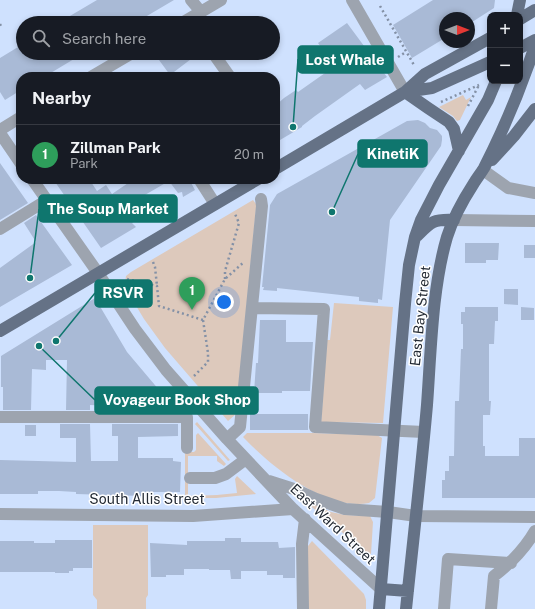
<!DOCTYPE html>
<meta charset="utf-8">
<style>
body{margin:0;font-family:"Public Sans",sans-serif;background:#242831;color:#f1f3f6}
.controls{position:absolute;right:12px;top:12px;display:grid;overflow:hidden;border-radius:8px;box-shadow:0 2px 6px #0003}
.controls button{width:36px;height:36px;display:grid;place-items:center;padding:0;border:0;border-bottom:1px solid #363941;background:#171b24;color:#f1f3f6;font:20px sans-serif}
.compass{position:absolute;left:439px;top:12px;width:36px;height:36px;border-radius:50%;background:#171b24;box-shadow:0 2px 6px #0003;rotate:90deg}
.you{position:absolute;left:224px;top:302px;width:14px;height:14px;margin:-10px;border:3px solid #fff;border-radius:50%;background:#1a73e8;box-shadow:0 0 0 6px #1a73e833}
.badge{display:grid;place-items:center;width:26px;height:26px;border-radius:50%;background:#b45309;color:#fff;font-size:13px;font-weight:700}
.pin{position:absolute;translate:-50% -33px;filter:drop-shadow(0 1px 2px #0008)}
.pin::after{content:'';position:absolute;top:21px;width:14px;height:12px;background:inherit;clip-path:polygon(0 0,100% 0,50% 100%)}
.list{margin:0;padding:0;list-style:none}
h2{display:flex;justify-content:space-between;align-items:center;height:52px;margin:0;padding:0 16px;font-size:17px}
h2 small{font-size:13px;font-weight:400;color:#9ea1a6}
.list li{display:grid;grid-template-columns:26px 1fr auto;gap:12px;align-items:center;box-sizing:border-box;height:60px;padding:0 16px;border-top:1px solid #363941}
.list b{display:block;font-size:15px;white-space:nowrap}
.list p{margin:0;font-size:13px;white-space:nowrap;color:#9ea1a6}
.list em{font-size:13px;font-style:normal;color:#9ea1a6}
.icon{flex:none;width:22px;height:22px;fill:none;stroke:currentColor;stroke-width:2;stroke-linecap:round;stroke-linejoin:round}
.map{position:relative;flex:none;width:535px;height:609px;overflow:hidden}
.search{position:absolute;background:#171b24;box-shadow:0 2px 6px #0003;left:16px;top:16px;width:264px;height:44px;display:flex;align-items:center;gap:10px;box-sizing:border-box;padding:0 14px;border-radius:22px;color:#9ea1a6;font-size:15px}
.panel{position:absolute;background:#171b24;box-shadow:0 2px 6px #0003;left:16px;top:72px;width:264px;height:112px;border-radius:16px}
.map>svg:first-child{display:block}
.green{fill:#ddc9bc}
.building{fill:#a9bad6}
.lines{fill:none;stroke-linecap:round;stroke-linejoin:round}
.path{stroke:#8491a6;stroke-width:2.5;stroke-dasharray:2 3;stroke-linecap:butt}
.minor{stroke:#9da4af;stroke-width:12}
.major{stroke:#657286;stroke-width:12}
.labels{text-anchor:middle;stroke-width:3;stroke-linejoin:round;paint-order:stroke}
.street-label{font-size:14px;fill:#232a34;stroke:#fff}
.leader{fill:none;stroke:#0f766e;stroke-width:1.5}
.callout-dot{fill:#0f766e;stroke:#fff;stroke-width:1.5}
.callout{fill:#0f766e;stroke:#0f766e;stroke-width:1.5}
.callout-label{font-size:15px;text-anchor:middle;font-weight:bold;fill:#fff}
</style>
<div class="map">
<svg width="535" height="609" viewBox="0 0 535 609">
<rect width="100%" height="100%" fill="#cfe1fe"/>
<path class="green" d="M463 95 466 100 471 97 460 120 457 121 453 116 439 107Z
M253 200 256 204V209L236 414 228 421 165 348 144 319 126 289 125 283 126 276 131 272Z
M334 303 393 307 383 423 321 422 327 340H330Z
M197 422 230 460 228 461 195 424Z
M198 433 226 464 224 466 217 461V456H188V496L217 495 237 493 235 479 237 476 256 494 216 498H185V452H194L196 450V435Z
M247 433H312L377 435 382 438 375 498 369 503C325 511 271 466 243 437Z
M301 498 331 512 345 515 370 516 373 522 371 554H368Z
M93 525H148V595L146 598V609H97V600L93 595Z
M312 541 364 594 366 600V609H308V546Z"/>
<path class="building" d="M97 0H174L135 23H58Z
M433 0H495L494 8 469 24V18H445V38L412 58 393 25Z
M347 23 387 77 365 90 360 84 315 116 302 126V127L275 143V106L284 98 296 90 298 92 335 66 318 43Z
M23 44V53H84L44 77H21V90L5 100 0 92V58Z
M171 53H199L170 75 159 60Z
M418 120 425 123 430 128 437 130 442 136V140L441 146 390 220 382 300 378 299V303L359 301V297L277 288V291L263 290 264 287H262L270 205 277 194 407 121Z
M0 163 28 203 0 220Z
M53 179H89L97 191 106 185 112 194 134 179H189L195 190 183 197 182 192 178 193 169 181 138 199 147 212 132 223 136 227 101 248Z
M36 215 72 265 0 307V268L36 242 24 223Z
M465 243H499L498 260H486V263H465Z
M524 245H535V258H524Z
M504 289H518V305L504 304Z
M95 298 127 352 176 410H112V406L90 405V410H66L67 360H46V370L32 369 31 410H3V387H1V356Z
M465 307H498V321H495L494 344H489V401H491L490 415H483V446H485V456H519V438H535V498H442V480H445V471H449V456H454L455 401H459L461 349H463V324H461V312H465Z
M521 307 534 308V320H521Z
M260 320H286V342H313L310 391H282V393H254L256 363H258Z
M250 414H308V430H250Z
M60 424H90L91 461H118V436H112V424H178V436L138 437V458H173V461L181 462 180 492H143V496L76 494V492L59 491H38V494H0V460L76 462V438H60Z
M25 425H36V436H25Z
M225 538H241V542H278L279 548 295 547V578H283V575H267V571H241V579H231L230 570H209V569H184V575H166V577H151L150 543 187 545V541H225Z
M55 540H92V568H73V571H69V573H55V572H0V541H34V543H55Z"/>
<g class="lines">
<path class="path" d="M380 6 414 65
M0 24 1 26
M398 57 406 52
M441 102 479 85
M468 106 479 85
M153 262 155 267 157 286
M127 279 157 286 159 306 203 320
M225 279V271L239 223 235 214
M194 376 208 362V353L203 320 225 279 244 262"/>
<path class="minor" d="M191 0 201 12
M352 0 405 92
M182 23 221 0
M213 53 230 77
M91 77 132 53
M0 130 21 117
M0 133 21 164
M483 170 508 188 535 193
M32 179 98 273 135 329 166 370 227 439 293 509 381 589
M199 179 215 204
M454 220 535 221
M0 229 47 200
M252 308 324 309 315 427 424 432
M0 417H187
M187 417V448
M227 439 240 427 262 206 261 199
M190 478H215L226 474 246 459
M269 481 294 489 316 499 345 509 388 512 416 516 535 517
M0 514 193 516 293 509
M303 609 302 544 305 519
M444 609 448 559 511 563
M491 609 494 576C511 563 524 550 535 531"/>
<path class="major" d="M517 15 520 0
M520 19 535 10
M520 48 535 40
M405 92 432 88 490 62
M405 92 428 108 449 122 454 129 459 151
M492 160 514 136 535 109
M275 169 405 92 425 74 490 38
M417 236C431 222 433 219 454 220
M0 331 258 179
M381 589 408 591
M379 609 405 304 409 265 415 237 421 220 439 185 488 100 496 81
M406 609C413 541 421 473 427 405 431 351 432 288 447 237 453 218 463 200 474 183 477 178 481 173 484 168 504 129 521 88 535 46"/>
</g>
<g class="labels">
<g class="street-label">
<text transform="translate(420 316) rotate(-84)" y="5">East Bay Street</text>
<text x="147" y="504">South Allis Street</text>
<text transform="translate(333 524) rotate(43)" y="5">East Ward Street</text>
</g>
</g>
<path class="leader" d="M293 127L298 59M332 212L358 154M30 278L39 209M56 341L95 293M39 346L95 400"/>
<g class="callout-dot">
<circle cx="293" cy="127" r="4"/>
<circle cx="332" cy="212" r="4"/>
<circle cx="30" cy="278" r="4"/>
<circle cx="56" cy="341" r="4"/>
<circle cx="39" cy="346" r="4"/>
</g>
<g class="callout">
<rect x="298" y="46" width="95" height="27" rx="4"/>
<rect x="358" y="140" width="69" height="27" rx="4"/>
<rect x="39" y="195" width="138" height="27" rx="4"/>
<rect x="95" y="280" width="57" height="27" rx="4"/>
<rect x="95" y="387" width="163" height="27" rx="4"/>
</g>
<g class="callout-label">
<text x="345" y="65">Lost Whale</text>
<text x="393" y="159">KinetiK</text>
<text x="108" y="214">The Soup Market</text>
<text x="123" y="298">RSVR</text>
<text x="177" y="405">Voyageur Book Shop</text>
</g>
</svg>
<div class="controls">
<button>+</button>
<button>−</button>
</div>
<svg class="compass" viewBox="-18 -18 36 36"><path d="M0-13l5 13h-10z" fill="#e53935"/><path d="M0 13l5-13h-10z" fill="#9ea1a6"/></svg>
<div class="you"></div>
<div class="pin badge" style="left:192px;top:310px;background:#2e9e5b">1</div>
<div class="search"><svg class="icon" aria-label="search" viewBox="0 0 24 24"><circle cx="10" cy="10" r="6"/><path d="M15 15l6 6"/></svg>Search here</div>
<section class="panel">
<h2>Nearby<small></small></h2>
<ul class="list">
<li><span class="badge" style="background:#2e9e5b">1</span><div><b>Zillman Park</b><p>Park</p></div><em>20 m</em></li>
</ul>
</section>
</div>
